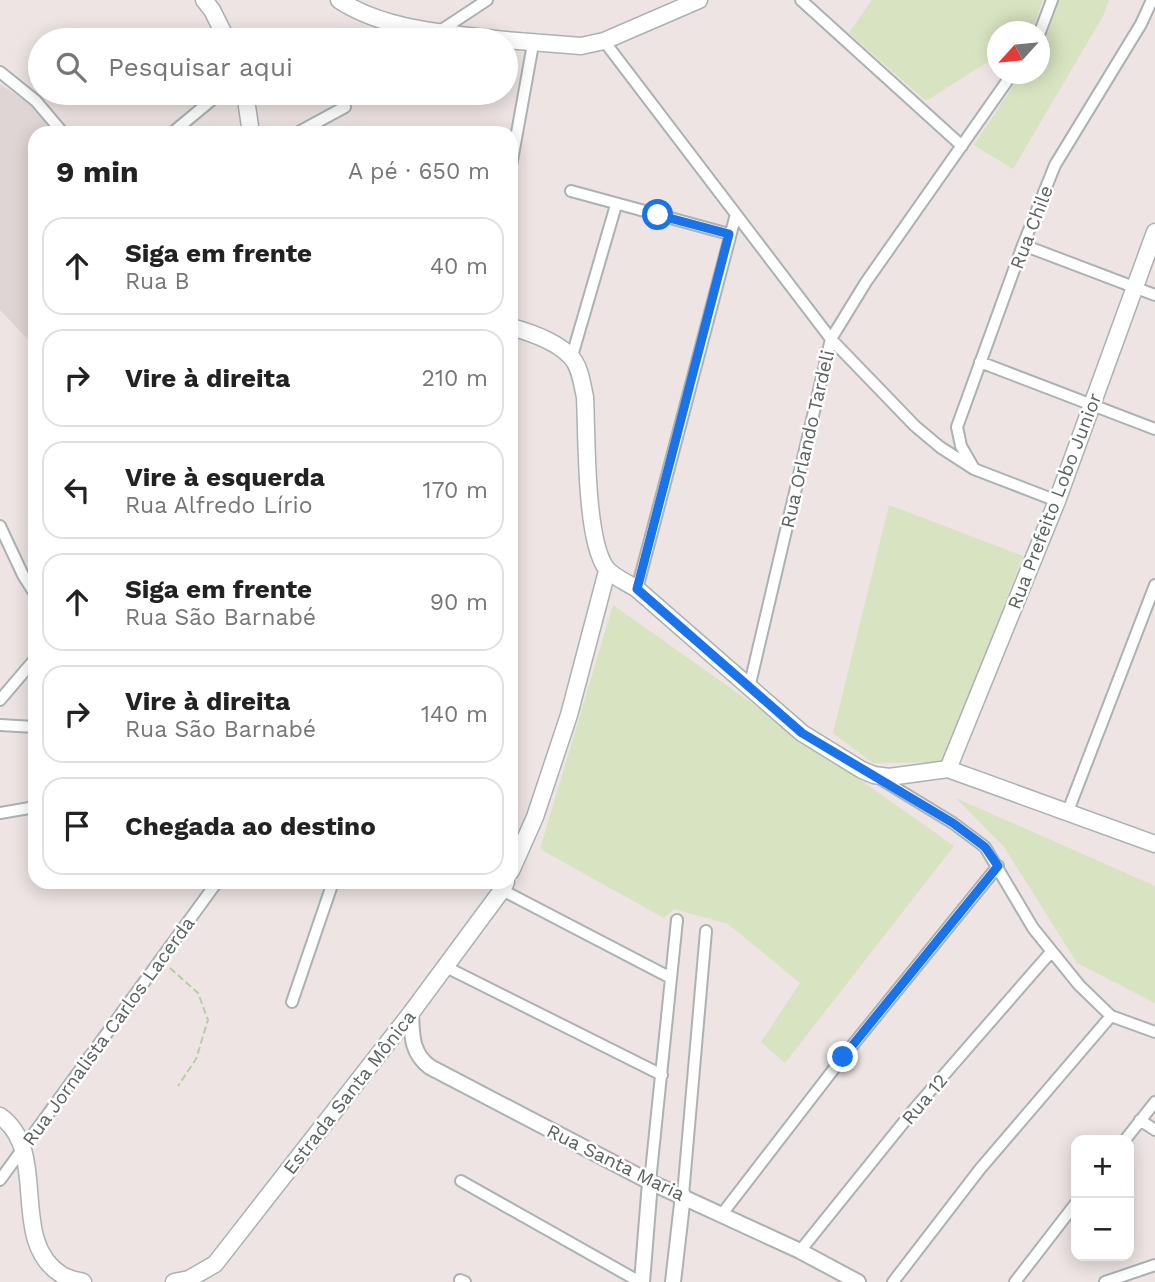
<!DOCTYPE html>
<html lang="pt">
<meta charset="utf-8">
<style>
body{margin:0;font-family:"Work Sans",sans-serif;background:#f6f6f6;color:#222}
.controls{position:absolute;right:21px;bottom:21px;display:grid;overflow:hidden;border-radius:14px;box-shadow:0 4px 18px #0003}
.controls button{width:63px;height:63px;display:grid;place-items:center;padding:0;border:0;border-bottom:2px solid #e0e0e0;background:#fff;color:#222;font:35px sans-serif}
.compass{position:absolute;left:987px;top:21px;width:63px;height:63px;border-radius:50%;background:#fff;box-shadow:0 4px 18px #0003;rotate:243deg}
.stop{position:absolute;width:21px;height:21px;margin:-16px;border:5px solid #1a73e8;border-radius:50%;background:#fff}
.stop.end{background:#1a73e8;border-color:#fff;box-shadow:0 2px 7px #0008}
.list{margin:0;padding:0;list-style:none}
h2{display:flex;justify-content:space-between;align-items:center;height:91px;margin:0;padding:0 28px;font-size:30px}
h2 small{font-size:23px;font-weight:400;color:#767676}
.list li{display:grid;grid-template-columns:46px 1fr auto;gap:21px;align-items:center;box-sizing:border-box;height:98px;margin:0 14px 14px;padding:0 14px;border:2px solid #e0e0e0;border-radius:21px}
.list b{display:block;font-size:26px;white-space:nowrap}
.list p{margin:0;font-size:23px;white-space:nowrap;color:#767676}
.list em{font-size:23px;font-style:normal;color:#767676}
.icon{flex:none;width:38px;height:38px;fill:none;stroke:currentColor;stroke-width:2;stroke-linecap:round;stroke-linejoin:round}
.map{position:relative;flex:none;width:1155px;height:1282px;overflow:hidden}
.search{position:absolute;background:#fff;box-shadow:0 4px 18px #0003;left:28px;top:28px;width:490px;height:77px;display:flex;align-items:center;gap:18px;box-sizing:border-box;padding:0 24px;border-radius:38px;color:#767676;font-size:26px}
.panel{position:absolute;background:#fff;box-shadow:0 4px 18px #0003;left:28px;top:126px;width:490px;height:763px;border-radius:21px}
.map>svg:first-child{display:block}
.education{fill:#dfd5d4}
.green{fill:#d8e3c1}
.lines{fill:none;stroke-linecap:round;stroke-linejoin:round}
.minor-casing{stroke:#acb2b2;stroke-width:14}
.tertiary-casing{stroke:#acb2b2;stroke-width:18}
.secondary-casing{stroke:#abb2b2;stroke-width:19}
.path{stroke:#b4cfa2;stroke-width:2;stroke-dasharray:7 3.5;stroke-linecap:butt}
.minor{stroke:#fff;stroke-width:10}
.tertiary{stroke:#fff;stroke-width:14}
.secondary{stroke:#fff;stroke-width:16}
.route{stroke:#1a73e8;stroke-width:9}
.labels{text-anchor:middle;stroke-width:5;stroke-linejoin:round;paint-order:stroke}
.street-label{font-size:19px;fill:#5b6261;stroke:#fff}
</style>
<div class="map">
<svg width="1155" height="1282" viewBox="0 0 1155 1282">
<rect width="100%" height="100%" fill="#ede4e3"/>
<path class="education" d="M0 84 31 105 54 133H35V347L0 310Z"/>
<path class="green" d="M872 0H1043L1032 31 998 32 997 56 926 101 849 33Z
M1059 0H1109L1103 16 1013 169 974 145 1021 74H1040V45L1049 30Z
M889 505 1023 556 944 762 873 763 833 733Z
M613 605 954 846 785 1063 761 1042 800 983 728 924 674 909 664 918 540 849Z
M956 798 1155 886V1003L1077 963 1004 847Z"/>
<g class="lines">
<g class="minor-casing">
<path id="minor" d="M801 0 962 146
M440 31 487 0
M1040 32 1052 0
M604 41 831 339 915 426 940 447 974 469 1057 501
M0 72 36 101 63 133
M172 133 220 93
M297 133 345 107
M511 166 533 44
M571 191 729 234
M1023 245 1155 295
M572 356 616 205
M980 362 1155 429
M973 467 961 446 957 427 1023 245 1055 165 1141 24 1152 0
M0 526 23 575 35 594
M637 589 736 214
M749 688 831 339 866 282 1012 74
M0 700 35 659
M0 725 35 727
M879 778 953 823 985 847 1033 928 1079 985 1111 1016 1155 1032
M1068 811 1155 585
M0 813 35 807
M502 890 671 978
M446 967 662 1075
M292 1002 333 882
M1140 1120 1155 1130
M1125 1140 1155 1102
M0 1180 217 882
M461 1181 640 1282
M650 1182 677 920
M683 1195 706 931
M722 1214 843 1057 998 866
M800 1251 916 1107 1051 952
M460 1280 465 1282
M893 1282 980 1169 1111 1016
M1015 1282 1076 1203
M1105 1282 1155 1265"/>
</g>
<g class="tertiary-casing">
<path id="tertiary" d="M411 1013C412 1035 411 1053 430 1067L650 1182 800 1251 858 1282
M642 1282 650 1182
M673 1282 683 1195"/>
</g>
<g class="secondary-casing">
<path id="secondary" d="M204 0 212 10 227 40
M339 0C386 31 450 33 505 40
M506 40 581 46 604 41 699 0
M245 93 251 133
M511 327C529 332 557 342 570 356 580 365 582 384 585 397 587 436 585 539 606 568 613 577 628 583 637 589L802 733 862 770 874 775 889 777 948 769 1155 844
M948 769 1057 501 1155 232
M511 871 535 817 569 715 607 571
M0 1116C51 1152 7 1241 62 1275 68 1279 76 1280 83 1282
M174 1282 189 1279 215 1264 411 1013 502 890 506 882"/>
</g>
<path class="path" d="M170 968 198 993 208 1020 196 1059 178 1086"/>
<use href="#minor" class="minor"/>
<use href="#tertiary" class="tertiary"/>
<use href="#secondary" class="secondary"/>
</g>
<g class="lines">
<path class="route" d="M658 215 729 234 637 589 802 733 953 823 985 847 998 866 843 1057"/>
</g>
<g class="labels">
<g class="street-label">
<text transform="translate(1031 227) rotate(-69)" y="7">Rua Chile</text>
<text transform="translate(807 439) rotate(-77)" y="7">Rua Orlando Tardeli</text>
<text transform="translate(1054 501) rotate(-69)" y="7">Rua Prefeito Lobo Junior</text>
<text transform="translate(108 1031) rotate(-54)" y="7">Rua Jornalista Carlos Lacerda</text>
<text transform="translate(349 1092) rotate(-52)" y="7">Estrada Santa Mônica</text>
<text transform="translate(924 1099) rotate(-50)" y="7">Rua 12</text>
<text transform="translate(616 1162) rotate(26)" y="7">Rua Santa Maria</text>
</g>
</g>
</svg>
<div class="controls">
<button>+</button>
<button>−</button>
</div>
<svg class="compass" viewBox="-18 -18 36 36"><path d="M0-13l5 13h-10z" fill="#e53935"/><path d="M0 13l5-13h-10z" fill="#767676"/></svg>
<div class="stop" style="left:658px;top:215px"></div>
<div class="stop end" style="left:843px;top:1057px"></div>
<div class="search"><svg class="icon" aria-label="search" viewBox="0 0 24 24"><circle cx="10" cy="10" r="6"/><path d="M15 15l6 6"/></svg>Pesquisar aqui</div>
<section class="panel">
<h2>9 min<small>A pé · 650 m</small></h2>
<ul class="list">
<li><svg class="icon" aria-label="ahead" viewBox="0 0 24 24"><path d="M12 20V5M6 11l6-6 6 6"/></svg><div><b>Siga em frente</b><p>Rua B</p></div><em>40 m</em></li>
<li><svg class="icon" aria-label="right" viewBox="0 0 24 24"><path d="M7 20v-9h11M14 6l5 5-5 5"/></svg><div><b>Vire à direita</b></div><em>210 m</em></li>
<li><svg class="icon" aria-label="left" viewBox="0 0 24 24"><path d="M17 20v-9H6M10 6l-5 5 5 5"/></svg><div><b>Vire à esquerda</b><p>Rua Alfredo Lírio</p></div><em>170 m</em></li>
<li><svg class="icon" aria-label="ahead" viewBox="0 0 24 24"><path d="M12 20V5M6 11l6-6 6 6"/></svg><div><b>Siga em frente</b><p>Rua São Barnabé</p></div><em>90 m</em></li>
<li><svg class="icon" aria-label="right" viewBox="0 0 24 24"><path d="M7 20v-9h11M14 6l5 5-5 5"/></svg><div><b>Vire à direita</b><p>Rua São Barnabé</p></div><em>140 m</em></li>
<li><svg class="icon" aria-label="arrive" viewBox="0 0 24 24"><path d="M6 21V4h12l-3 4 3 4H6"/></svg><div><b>Chegada ao destino</b></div></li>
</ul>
</section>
</div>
